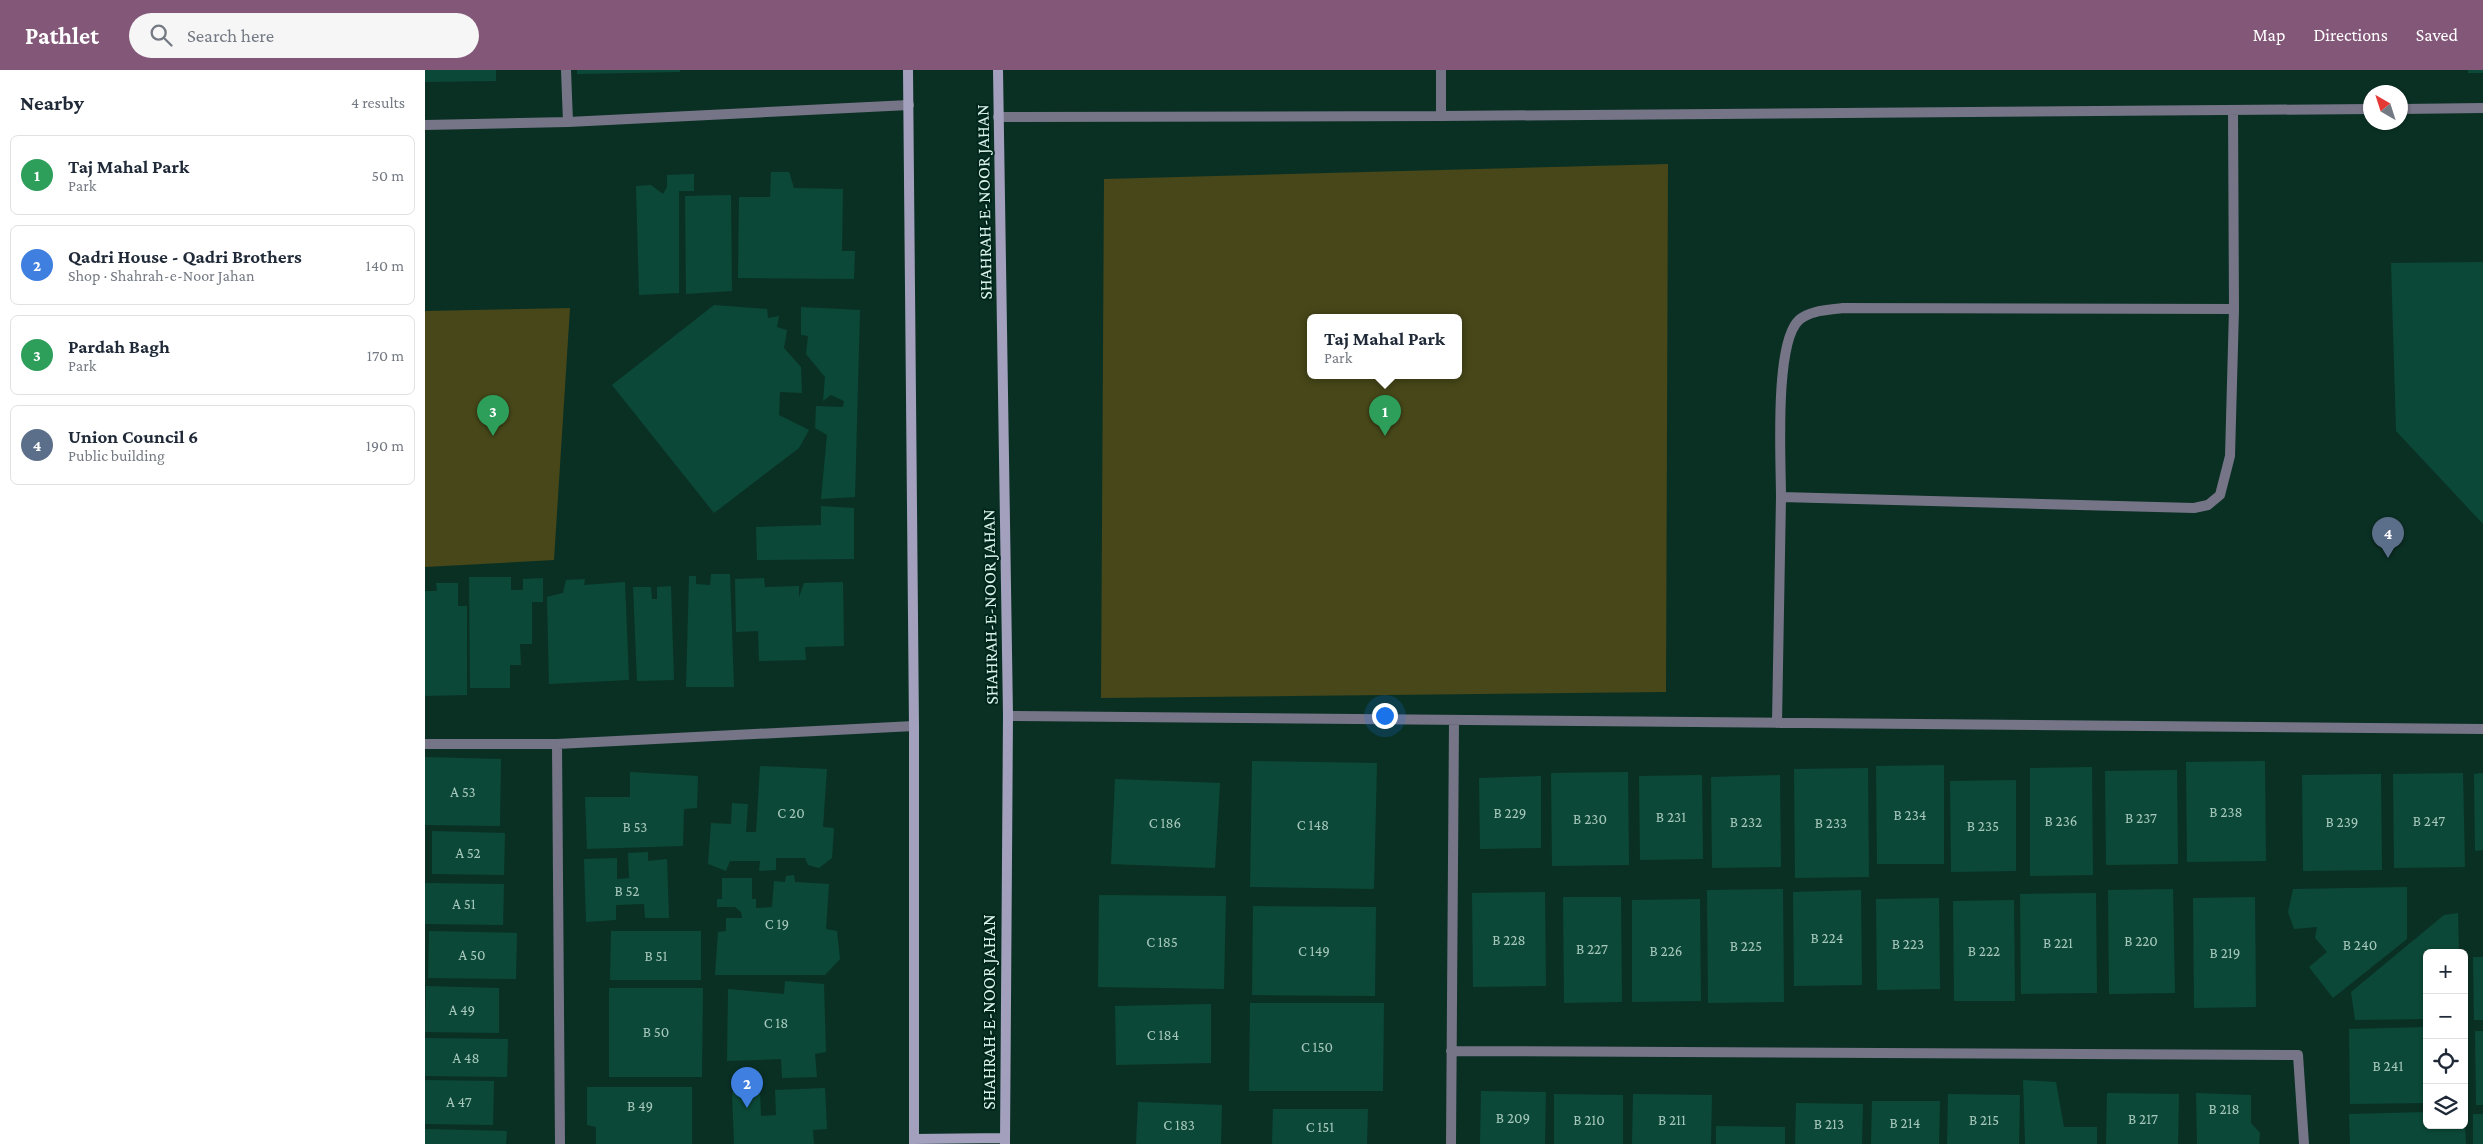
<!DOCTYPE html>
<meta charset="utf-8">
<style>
body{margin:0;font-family:"Crimson Pro",serif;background:#f6f6f7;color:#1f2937}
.controls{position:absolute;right:15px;bottom:15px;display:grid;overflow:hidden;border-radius:8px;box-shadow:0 1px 4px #0004}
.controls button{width:45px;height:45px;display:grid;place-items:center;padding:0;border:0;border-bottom:1px solid #e0e1e3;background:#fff;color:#1f2937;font:25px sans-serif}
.compass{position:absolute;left:1938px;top:15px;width:45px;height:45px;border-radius:50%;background:#fff;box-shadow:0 1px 4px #0004;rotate:321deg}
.you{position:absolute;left:959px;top:645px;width:18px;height:18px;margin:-12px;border:4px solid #fff;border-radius:50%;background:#1a73e8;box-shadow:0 0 0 8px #1a73e833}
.badge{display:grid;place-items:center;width:32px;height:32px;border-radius:50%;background:#825778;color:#fff;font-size:16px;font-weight:700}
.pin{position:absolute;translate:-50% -41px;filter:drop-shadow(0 1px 2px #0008)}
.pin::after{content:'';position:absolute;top:26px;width:18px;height:15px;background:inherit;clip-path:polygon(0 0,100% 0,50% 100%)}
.popup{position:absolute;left:882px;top:244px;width:155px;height:65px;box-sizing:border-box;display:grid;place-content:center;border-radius:8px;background:#fff;filter:drop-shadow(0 1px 4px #0005);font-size:16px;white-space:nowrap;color:#747a83}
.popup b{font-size:19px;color:#1f2937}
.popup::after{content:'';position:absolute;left:50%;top:100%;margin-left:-10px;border:10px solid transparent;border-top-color:#fff}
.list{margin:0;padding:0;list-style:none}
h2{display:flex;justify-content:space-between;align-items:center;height:65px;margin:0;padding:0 20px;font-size:21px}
h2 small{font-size:16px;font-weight:400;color:#747a83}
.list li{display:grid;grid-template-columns:32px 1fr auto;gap:15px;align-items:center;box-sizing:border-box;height:80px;margin:0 10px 10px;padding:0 10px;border:1px solid #e0e1e3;border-radius:8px}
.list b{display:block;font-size:19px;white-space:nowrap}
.list p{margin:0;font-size:16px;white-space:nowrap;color:#747a83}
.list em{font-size:16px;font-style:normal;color:#747a83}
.icon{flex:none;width:28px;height:28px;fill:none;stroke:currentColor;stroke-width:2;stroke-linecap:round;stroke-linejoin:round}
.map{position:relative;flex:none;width:2058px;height:1074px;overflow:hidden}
header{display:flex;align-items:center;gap:30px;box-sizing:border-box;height:70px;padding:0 25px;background:#825778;color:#fff}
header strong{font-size:24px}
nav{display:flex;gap:28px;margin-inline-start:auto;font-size:18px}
.search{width:350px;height:45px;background:#f6f6f7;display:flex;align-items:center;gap:12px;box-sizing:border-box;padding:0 18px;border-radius:28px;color:#747a83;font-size:19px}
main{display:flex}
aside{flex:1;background:#fff}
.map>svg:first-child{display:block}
.green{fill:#474719;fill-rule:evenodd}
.building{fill:#0c4837}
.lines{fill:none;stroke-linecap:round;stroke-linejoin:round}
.minor{stroke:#767587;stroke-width:10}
.secondary{stroke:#a2a0bd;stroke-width:10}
.labels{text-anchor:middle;stroke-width:4;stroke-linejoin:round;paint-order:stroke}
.number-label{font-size:15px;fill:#a6c8bc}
.street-label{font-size:18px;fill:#d9f2e8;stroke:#00261b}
</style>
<header>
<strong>Pathlet</strong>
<div class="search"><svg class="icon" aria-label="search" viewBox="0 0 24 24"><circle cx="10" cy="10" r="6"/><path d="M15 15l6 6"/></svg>Search here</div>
<nav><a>Map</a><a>Directions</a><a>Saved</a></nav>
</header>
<main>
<aside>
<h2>Nearby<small>4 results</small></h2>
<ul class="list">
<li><span class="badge" style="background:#2e9e5b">1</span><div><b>Taj Mahal Park</b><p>Park</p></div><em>50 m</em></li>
<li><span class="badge" style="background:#3f7fe0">2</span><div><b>Qadri House - Qadri Brothers</b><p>Shop · Shahrah-e-Noor Jahan</p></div><em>140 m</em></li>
<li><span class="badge" style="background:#2e9e5b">3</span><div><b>Pardah Bagh</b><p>Park</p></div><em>170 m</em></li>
<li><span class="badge" style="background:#5c6f8a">4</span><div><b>Union Council 6</b><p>Public building</p></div><em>190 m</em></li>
</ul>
</aside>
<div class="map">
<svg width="2058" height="1074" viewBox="0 0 2058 1074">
<rect width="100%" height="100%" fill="#0a3024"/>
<path class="green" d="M1243 94 1241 622 676 628 679 109ZM886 247H1034V305H886Z
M145 238 129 490 0 497V241Z"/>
<path class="building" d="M0 0H71V11L0 12Z
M152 0H255V2L152 4Z
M2043 0H2058V3H2043Z
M346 102H364L369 118 418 119 417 181H430L429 209 313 208 314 127H345Z
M269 104V121H254V223L214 225 211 116 226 115 238 124 242 117V105Z
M306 125 307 221 261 224 260 126Z
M2058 192V454L1971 361 1966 193Z
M289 235 342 239 343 248 354 246 352 257 362 260 359 278 376 297 377 323 355 322 354 345 384 360 374 378 289 443 187 315Z
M376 237 435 240 430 427 396 429 402 365 390 358 391 336 418 337 419 331 406 325 398 331 400 307 381 284 383 266 376 265Z
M396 436 429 438V489L332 490 331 457 396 455Z
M286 504H305L309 617H261L264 506H271V514L285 515Z
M44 507H86V520H98V509L118 508V532H107V574H95L96 595H85V618H45Z
M339 508 340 517 374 516V527L379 513 418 512 419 576 380 577 381 590 334 591 333 561 311 562 310 509Z
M160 509 159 515 200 512 204 610 124 614 122 527 138 523 141 510Z
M11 513H33V536H42V625L0 626V521H12Z
M246 516 249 610 212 611 208 517H226L227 529H232V517Z
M0 687 76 689 75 756 0 755Z
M827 691 952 693 949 819 825 817Z
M1840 691 1841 791 1762 792 1761 692Z
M1519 695V794H1452L1451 696Z
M335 696 402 699 398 757 409 758 407 788 394 798 383 795 380 788H351V800L334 801 335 791H305L301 801 283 794 286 753 306 754 307 733 323 734 321 762H331Z
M1667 697 1668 805 1605 806V698Z
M1443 698 1444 807 1370 808 1369 699Z
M1752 700 1753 794 1681 795 1680 701Z
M205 702 273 706 272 738 259 739 258 776 162 779 160 727H205Z
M1203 702 1204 795 1127 796 1126 703Z
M2038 703 2040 797 1969 798 1968 704Z
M2058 703V780L2050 781 2049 704Z
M1956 704 1957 800 1878 801 1877 705Z
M1277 705 1278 789 1215 790 1214 706Z
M1355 705 1356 797 1287 798 1286 707Z
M1116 706V778L1055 779 1054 708Z
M690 709 795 713 790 798 686 794Z
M1591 710V801L1526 802 1525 711Z
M7 761 80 763 79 805 7 804Z
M223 782V791L242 789 244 848H220L219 834 191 835V850L161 852 159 789 192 788V809L204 808 203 783Z
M369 805 370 812 404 814 401 859 412 861 415 889 400 905H290L293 862 301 861V848H317L316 842 310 837H292V829H297V808H327V829H331V838L347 837 349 811 360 812 361 806Z
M0 813 79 814 78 855 0 854Z
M1982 817V869L1908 928 1884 897 1902 882 1890 868 1892 857 1869 859 1863 842 1868 819Z
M1358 819 1359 932 1283 933 1282 820Z
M1748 819 1750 923 1684 924 1683 820Z
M1436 820 1437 915 1369 916 1368 822Z
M1120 822 1121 916 1048 917 1047 823Z
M1671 823 1672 923 1596 924 1595 824Z
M674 825 801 826 799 919 673 917Z
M1138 827H1196L1197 932 1139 933Z
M1830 827 1831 937 1769 938 1768 828Z
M1514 828 1515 919 1452 920 1451 829Z
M1275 829 1276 931 1207 932V830Z
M1589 830 1590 931H1529L1528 831Z
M828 836 951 837 950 926 827 925Z
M2033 843 2034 883H2002V949L1930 950 1926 922 2019 845Z
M4 861 92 863 91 909 3 908Z
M186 861H276V910H185Z
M2048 887H2058V950H2049Z
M360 911 399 914 401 982 390 984 392 1007 357 1008 356 989 302 991 303 919 359 924Z
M1 916 74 918V963L0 962Z
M184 918H278L277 1007H184Z
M825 933H959L958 1021H824Z
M786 934V993L691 995 690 936Z
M2002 957V1033L1925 1034 1924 959Z
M2050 961H2058V1035H2051Z
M0 968 83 969 82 1007 0 1006Z
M0 1010 69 1011 68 1055 0 1054Z
M1598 1010 1631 1012 1639 1057H1672V1074H1600Z
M162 1017H267V1074H171V1057L162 1055Z
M400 1018 402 1059 388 1060 389 1074H309L307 1022 335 1021 336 1046 351 1045 350 1020Z
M1056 1021 1121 1022 1120 1074H1055Z
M1682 1023 1754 1024 1753 1074H1681Z
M1771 1023 1826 1025V1053L1835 1063 1834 1074H1772Z
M1129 1024 1198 1025V1074H1129Z
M1208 1024 1287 1025 1286 1074H1207Z
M1523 1024 1595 1025 1594 1074H1522Z
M1447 1031H1515L1514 1074H1446Z
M713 1032 797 1035 796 1074H711Z
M1371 1033 1438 1034 1437 1074H1370Z
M848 1039H943L942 1074H847Z
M2002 1042V1055H2040L2041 1074H1925L1924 1044Z
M2048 1044H2058V1074H2048Z
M1291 1056 1360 1057V1074H1291Z
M0 1059 82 1061 81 1074H0Z"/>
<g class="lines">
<path class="minor" d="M141 0 143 52
M1016 0V46
M1976 39 2058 38
M573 47 1016 46 1946 39
M0 55 143 52 484 35
M1356 427C1356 391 1349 273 1374 250 1385 240 1405 240 1418 238L1809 239
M583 646 2058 659
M1352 653 1356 427 1769 438 1783 435 1795 425 1805 386 1809 239 1808 40
M0 674H132L489 656
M132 674 135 1074
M1026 981 1873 985 1879 1074
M1026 1074 1029 651"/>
<path class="secondary" d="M483 0 489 656V1074
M573 0 583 646 580 1074
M489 1069 580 1068"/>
</g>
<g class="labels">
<g class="number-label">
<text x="38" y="727">A 53</text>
<text x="1801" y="747">B 238</text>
<text x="366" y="748">C 20</text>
<text x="1085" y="748">B 229</text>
<text x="1485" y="750">B 234</text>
<text x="1246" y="752">B 231</text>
<text x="1716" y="753">B 237</text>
<text x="1165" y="754">B 230</text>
<text x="1636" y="756">B 236</text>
<text x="2004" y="756">B 247</text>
<text x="1321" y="757">B 232</text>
<text x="1917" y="757">B 239</text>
<text x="740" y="758">C 186</text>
<text x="1406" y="758">B 233</text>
<text x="888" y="760">C 148</text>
<text x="1558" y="761">B 235</text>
<text x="210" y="762">B 53</text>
<text x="43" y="788">A 52</text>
<text x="202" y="826">B 52</text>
<text x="39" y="839">A 51</text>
<text x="352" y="859">C 19</text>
<text x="1402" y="873">B 224</text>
<text x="1084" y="875">B 228</text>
<text x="1716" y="876">B 220</text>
<text x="737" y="877">C 185</text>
<text x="1633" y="878">B 221</text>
<text x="1483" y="879">B 223</text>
<text x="1935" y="880">B 240</text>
<text x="1321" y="881">B 225</text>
<text x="1167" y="884">B 227</text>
<text x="889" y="886">C 149</text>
<text x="1241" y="886">B 226</text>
<text x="1559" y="886">B 222</text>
<text x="1800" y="888">B 219</text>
<text x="47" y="890">A 50</text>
<text x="231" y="891">B 51</text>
<text x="37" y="945">A 49</text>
<text x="351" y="958">C 18</text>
<text x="231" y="967">B 50</text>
<text x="738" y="970">C 184</text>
<text x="892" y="982">C 150</text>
<text x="41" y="993">A 48</text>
<text x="1963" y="1001">B 241</text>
<text x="34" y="1037">A 47</text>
<text x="215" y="1041">B 49</text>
<text x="1799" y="1044">B 218</text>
<text x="1088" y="1053">B 209</text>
<text x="1718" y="1054">B 217</text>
<text x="1164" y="1055">B 210</text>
<text x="1247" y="1055">B 211</text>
<text x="1559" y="1055">B 215</text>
<text x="1480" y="1058">B 214</text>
<text x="1404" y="1059">B 213</text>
<text x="754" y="1060">C 183</text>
<text x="895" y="1062">C 151</text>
</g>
<g class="street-label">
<text transform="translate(559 132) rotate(-91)" y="6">SHAHRAH-E-NOOR JAHAN</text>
<text transform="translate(565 537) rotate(-91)" y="6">SHAHRAH-E-NOOR JAHAN</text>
<text transform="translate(564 942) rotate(-90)" y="6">SHAHRAH-E-NOOR JAHAN</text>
</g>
</g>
</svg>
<div class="controls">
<button>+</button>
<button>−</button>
<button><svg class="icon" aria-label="locate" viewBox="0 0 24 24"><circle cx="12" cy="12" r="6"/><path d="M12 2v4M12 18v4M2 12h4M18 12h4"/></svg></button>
<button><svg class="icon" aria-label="layers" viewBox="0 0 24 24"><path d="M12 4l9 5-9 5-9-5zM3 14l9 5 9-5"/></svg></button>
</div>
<svg class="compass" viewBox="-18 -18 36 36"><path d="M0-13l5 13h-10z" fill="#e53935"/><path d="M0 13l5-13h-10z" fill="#747a83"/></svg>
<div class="you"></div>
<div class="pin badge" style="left:960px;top:366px;background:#2e9e5b">1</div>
<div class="popup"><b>Taj Mahal Park</b>Park</div>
<div class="pin badge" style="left:322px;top:1038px;background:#3f7fe0">2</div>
<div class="pin badge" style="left:68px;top:366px;background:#2e9e5b">3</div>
<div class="pin badge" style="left:1963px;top:488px;background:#5c6f8a">4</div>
</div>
</main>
